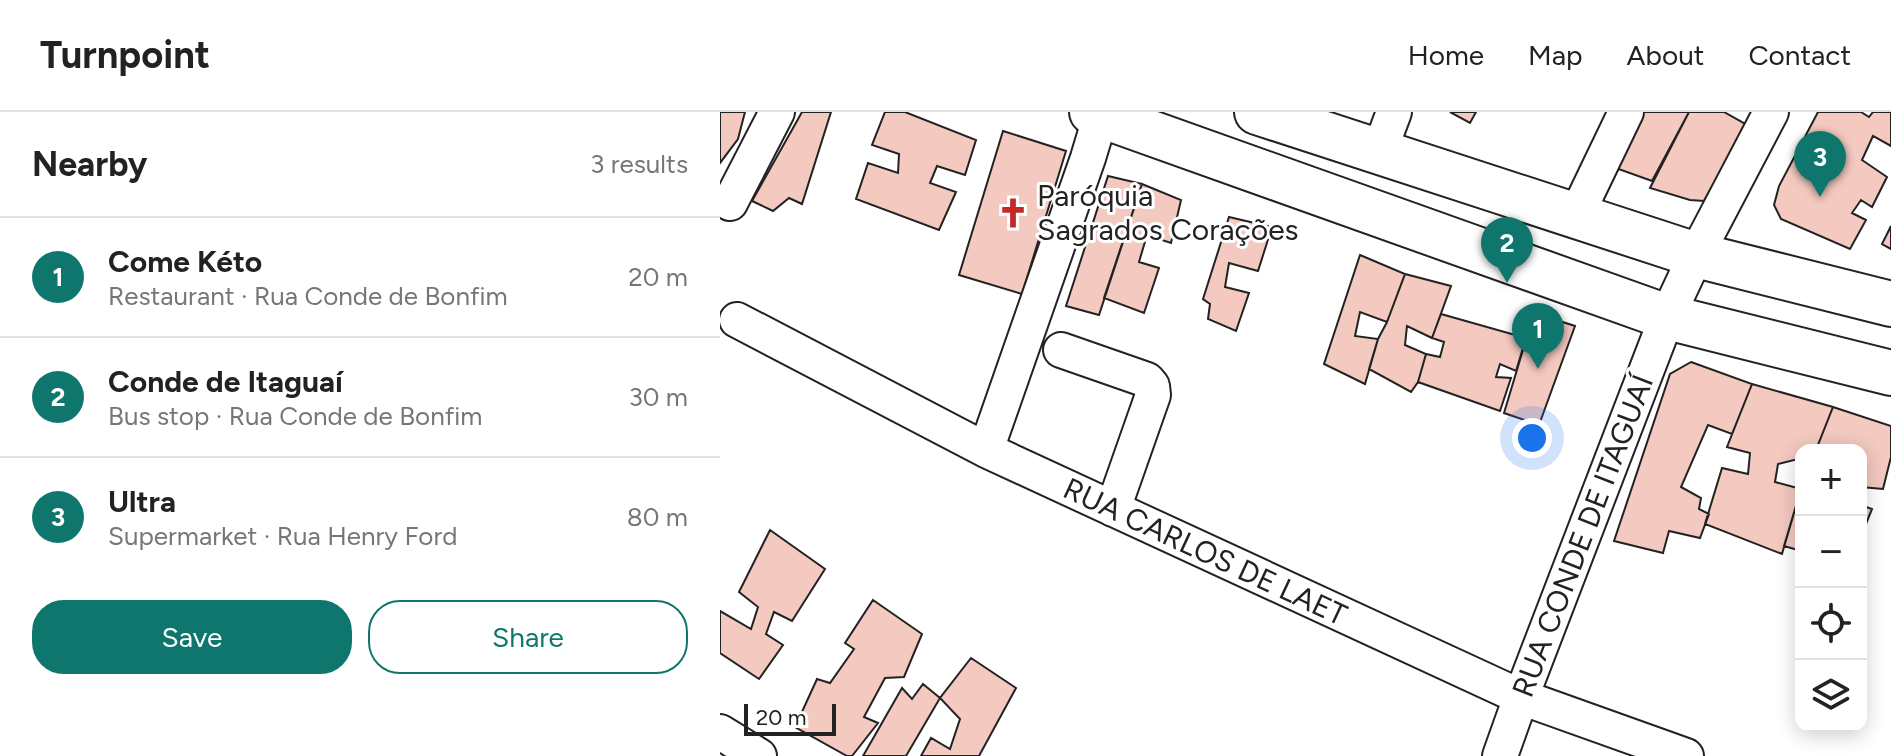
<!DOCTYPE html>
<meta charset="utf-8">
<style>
body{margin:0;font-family:Figtree,sans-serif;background:#f2f2f2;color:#222}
.controls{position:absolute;right:24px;bottom:24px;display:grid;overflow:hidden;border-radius:16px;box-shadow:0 4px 20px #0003}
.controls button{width:72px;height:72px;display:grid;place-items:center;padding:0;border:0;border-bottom:2px solid #e0e0e0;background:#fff;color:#222;font:40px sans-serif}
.scale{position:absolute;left:24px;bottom:20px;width:92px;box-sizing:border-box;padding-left:8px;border:4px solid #222;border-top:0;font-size:22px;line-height:28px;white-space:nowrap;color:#222;-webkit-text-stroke:6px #fff;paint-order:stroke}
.you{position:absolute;left:812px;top:326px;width:28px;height:28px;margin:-20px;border:6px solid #fff;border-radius:50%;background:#1a73e8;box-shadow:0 0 0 12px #1a73e833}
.badge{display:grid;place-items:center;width:52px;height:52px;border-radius:50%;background:#0f766e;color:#fff;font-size:26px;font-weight:700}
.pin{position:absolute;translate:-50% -66px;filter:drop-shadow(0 2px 4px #0008)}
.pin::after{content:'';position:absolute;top:42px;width:28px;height:24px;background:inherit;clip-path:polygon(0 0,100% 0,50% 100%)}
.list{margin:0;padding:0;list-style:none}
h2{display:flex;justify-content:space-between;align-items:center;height:104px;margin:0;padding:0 32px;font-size:34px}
h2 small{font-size:26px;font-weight:400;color:#767676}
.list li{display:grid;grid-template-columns:52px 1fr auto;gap:24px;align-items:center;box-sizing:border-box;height:120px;padding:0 32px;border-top:2px solid #e0e0e0}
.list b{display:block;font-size:30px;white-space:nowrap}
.list p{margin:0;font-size:26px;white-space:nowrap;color:#767676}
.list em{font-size:26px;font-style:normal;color:#767676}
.actions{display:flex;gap:16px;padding:24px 32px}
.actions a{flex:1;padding:18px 0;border:2px solid #0f766e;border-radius:32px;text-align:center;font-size:28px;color:#0f766e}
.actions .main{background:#0f766e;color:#fff}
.icon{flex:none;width:44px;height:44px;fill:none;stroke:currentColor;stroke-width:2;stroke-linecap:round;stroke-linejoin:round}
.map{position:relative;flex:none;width:1171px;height:644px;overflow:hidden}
header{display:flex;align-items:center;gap:48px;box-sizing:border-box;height:112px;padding:0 40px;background:#fff;border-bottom:2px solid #e0e0e0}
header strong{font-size:38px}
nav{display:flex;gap:44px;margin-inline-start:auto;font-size:28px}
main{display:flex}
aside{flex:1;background:#fff}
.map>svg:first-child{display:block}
.building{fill:#f3c9c0;stroke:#222;stroke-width:2}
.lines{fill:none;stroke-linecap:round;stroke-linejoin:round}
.minor-casing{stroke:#222;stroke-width:38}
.major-casing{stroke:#222;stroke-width:48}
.minor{stroke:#fff;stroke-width:34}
.major{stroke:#fff;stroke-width:44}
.labels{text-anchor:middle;stroke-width:6;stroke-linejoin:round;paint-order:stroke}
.poi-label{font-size:30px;fill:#222;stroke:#fff;text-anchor:start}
.street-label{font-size:30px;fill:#222;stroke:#fff}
</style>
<header>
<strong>Turnpoint</strong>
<nav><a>Home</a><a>Map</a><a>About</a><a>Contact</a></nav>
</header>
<main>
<aside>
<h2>Nearby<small>3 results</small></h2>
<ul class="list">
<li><span class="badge">1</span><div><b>Come Kéto</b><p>Restaurant · Rua Conde de Bonfim</p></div><em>20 m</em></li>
<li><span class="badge">2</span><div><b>Conde de Itaguaí</b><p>Bus stop · Rua Conde de Bonfim</p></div><em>30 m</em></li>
<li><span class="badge">3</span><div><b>Ultra</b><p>Supermarket · Rua Henry Ford</p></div><em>80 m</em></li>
</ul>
<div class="actions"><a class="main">Save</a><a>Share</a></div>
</aside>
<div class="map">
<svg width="1171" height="644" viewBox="0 0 1171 644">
<rect width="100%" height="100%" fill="#fff"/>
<path class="building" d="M0 0H25L18 27 0 51Z
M82 0H111L82 92 69 86 53 99 32 89Z
M165 0H185L256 28 245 63 217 54 210 71 236 80 219 118 136 87 148 51 178 61 179 42 152 33Z
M730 0H756L750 11Z
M916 0H969L932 69 890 54Z
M969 0H1004L1027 13 984 89 970 88 930 76Z
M1098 0H1141L1149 5 1153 0H1171V34L1153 24 1142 48 1167 65 1152 95 1141 88 1132 101 1146 108 1130 137 1061 107 1054 93 1059 74Z
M283 19 346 39 302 182 239 163Z
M388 64 422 72 379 203 346 194Z
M422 72 461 88 451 131 427 123 419 150 439 156 424 201 384 186Z
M509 105 552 115 538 159 509 151 505 175 529 181 516 219 488 207 490 192 483 187Z
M1171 114V137L1162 132Z
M640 143 685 162 667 210 640 200 635 224 658 227 645 272 604 252Z
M685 162 731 174 712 226 687 214 685 233 706 242 698 270 691 280 649 257 658 227 667 210Z
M814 201 855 214 819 313 784 301Z
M721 202 806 226 796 259 780 252 776 265 791 266 780 299 698 270 706 242 720 245 724 230 712 226Z
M971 250 1032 272 1012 322 988 313 961 375 981 386 979 397 989 402 980 426 949 419 943 441 894 429 950 262Z
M1032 272 1113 295 1096 338H1081V348L1078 347 1058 352 1055 370 1081 377 1062 442 985 412 1002 356 1028 362 1030 341 1007 335Z
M1113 295 1171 314V345L1163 377 1141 375V338H1096Z
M1081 377V439L1064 434Z
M1141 393 1152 397 1141 424Z
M50 418 105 457 72 509 54 500 46 522 63 533 39 567 0 541V499L31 517 38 495 19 480Z
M153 488 202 522 184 565 165 566 144 605 158 611 132 644H127L75 615 97 567 110 571 134 537 125 531Z
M251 546 296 576 259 644H201L211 626 230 637 240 607 220 586Z
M203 572 220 586 186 644H143L182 576 192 587Z"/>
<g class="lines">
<g class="minor-casing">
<path id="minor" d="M659 40 674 0
M10 91 57 0
M856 104 906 0
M17 208 266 338 801 585 966 644
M341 238 427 268 432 274 433 283 393 397
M266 338 368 46 381 3
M0 620 39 644
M780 644 801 585 947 205 976 143 1051 0"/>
</g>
<g class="major-casing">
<path id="major" d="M372 0 947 205 1171 261
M537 0 976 143 1171 192"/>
</g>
<use href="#minor" class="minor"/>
<use href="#major" class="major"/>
</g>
<defs>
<g id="church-bare" transform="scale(2.4)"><path d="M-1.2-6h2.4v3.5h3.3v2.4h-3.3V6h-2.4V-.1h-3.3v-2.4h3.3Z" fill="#c62828" stroke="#fff" stroke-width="2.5" paint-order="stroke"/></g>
</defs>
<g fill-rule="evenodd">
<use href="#church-bare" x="293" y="101"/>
</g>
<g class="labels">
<g class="poi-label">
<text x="317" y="94">Paróquia<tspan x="317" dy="34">Sagrados Corações</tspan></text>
</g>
<g class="street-label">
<text transform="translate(863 424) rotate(-69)" y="10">RUA CONDE DE ITAGUAÍ</text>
<text transform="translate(485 440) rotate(25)" y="10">RUA CARLOS DE LAET</text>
</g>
</g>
</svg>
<div class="controls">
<button>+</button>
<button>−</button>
<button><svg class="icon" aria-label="locate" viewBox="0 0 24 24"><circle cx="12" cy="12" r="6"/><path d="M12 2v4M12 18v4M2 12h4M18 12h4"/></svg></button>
<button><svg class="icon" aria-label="layers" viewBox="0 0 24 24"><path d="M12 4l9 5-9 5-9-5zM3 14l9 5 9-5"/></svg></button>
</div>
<div class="scale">20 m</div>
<div class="you"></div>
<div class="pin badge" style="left:818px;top:257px">1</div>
<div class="pin badge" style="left:787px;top:171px">2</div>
<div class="pin badge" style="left:1100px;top:85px">3</div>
</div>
</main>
